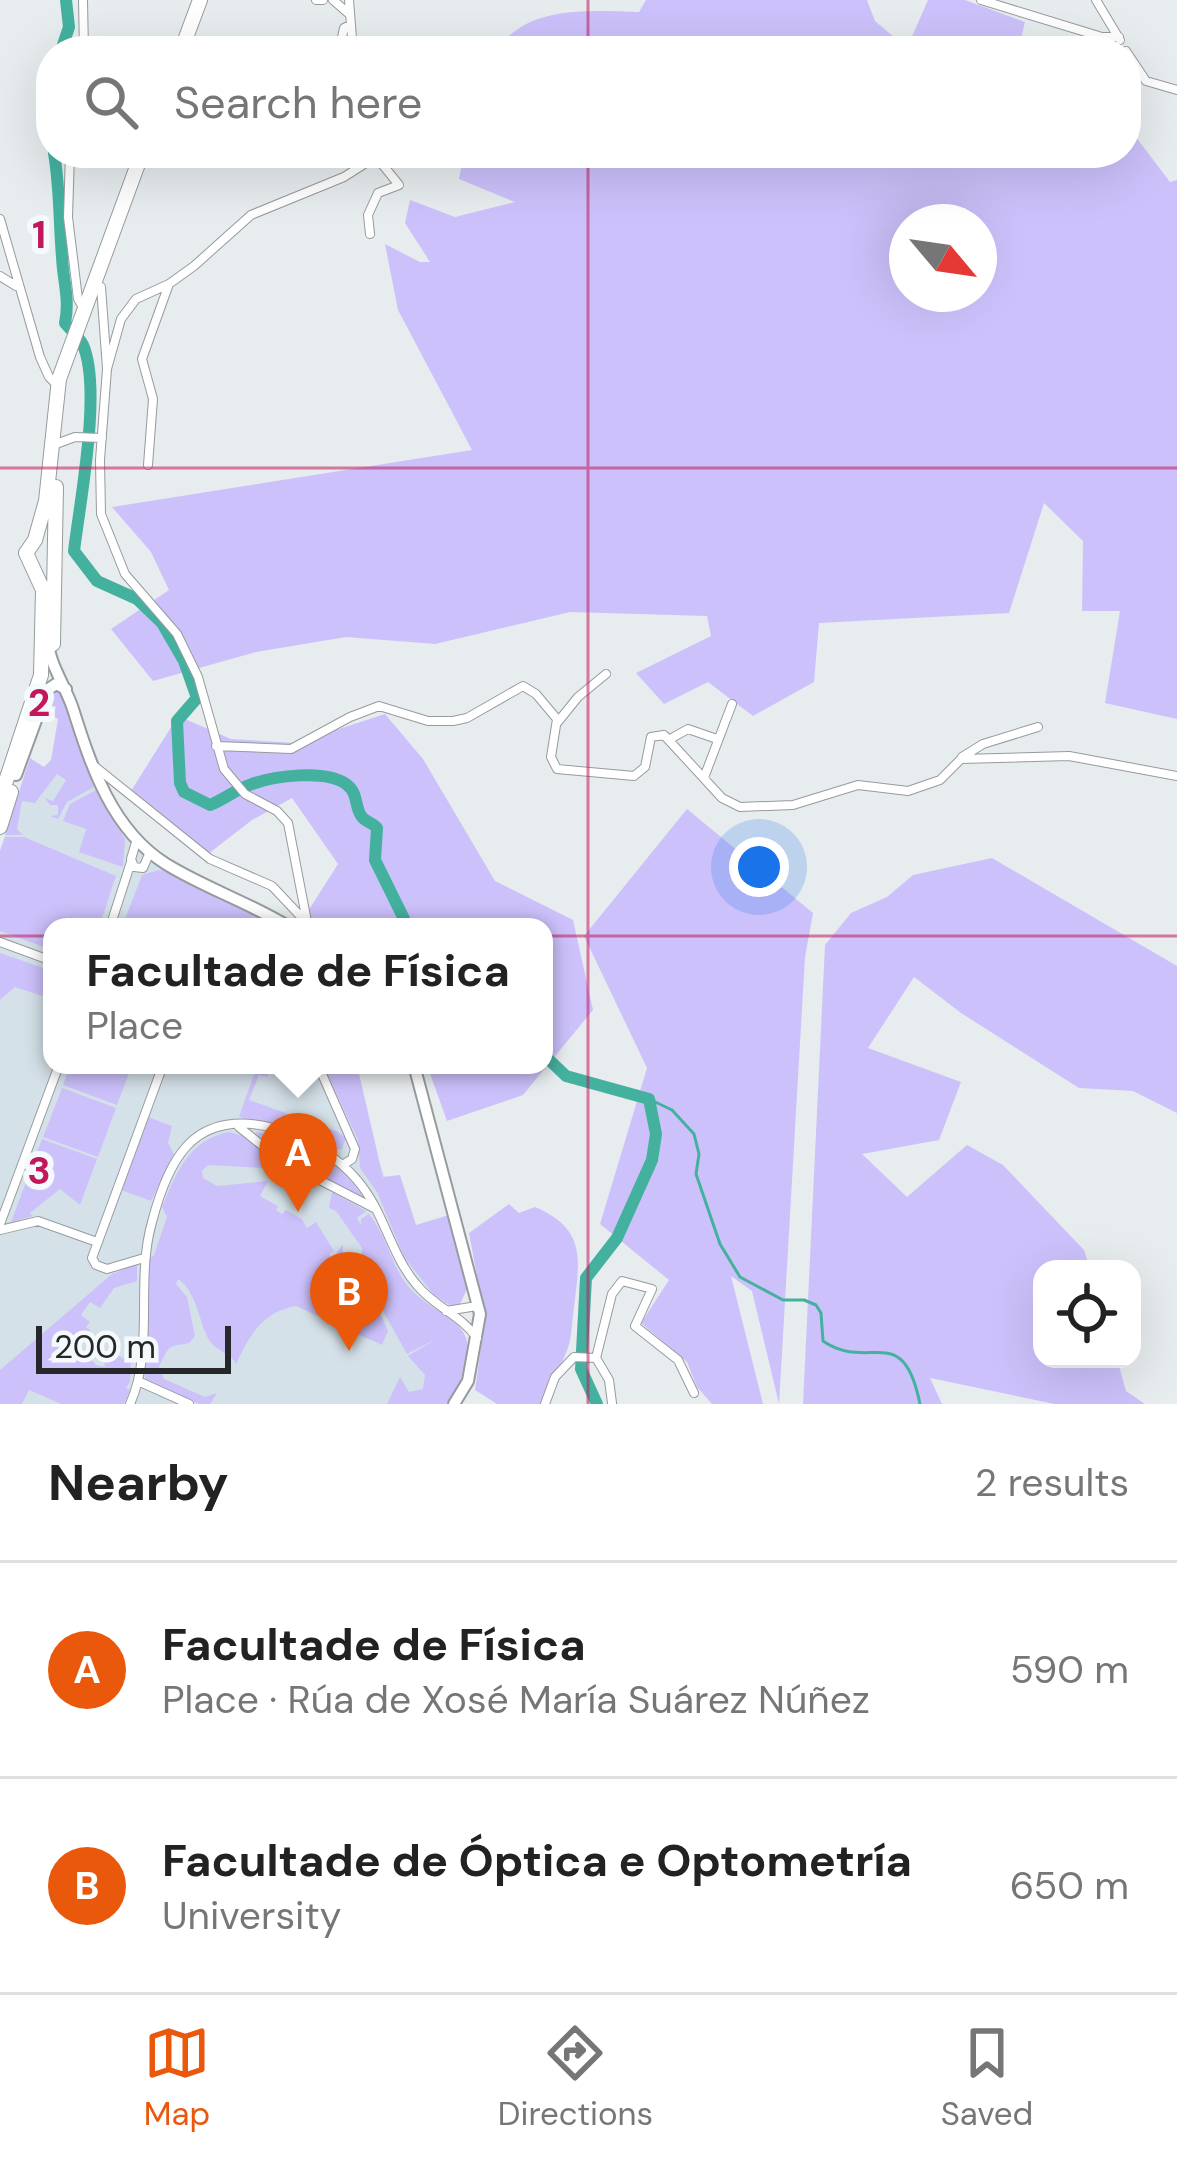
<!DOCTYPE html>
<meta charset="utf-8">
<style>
body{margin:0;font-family:"DM Sans",sans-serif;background:#f2f2f2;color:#222}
.controls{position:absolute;right:36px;bottom:36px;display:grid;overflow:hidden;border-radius:24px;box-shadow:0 12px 48px #0002}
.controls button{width:108px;height:108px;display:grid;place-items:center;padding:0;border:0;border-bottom:3px solid #e0e0e0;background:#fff;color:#222;font:60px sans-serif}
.compass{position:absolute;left:889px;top:204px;width:108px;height:108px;border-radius:50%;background:#fff;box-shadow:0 12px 48px #0002;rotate:119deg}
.scale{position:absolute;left:36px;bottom:30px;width:195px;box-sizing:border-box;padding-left:12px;border:6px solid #252728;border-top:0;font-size:33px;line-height:42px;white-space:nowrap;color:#252728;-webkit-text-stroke:9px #f4f9fc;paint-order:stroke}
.you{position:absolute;left:759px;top:867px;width:42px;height:42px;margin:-30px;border:9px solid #fff;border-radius:50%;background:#1a73e8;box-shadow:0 0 0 18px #1a73e833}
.badge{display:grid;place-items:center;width:78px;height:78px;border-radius:50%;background:#ea580c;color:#fff;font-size:39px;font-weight:700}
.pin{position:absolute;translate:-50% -99px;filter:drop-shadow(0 3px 6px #0008)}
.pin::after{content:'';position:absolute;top:63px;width:42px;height:36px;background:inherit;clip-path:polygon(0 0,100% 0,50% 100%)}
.popup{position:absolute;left:43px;top:918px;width:510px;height:156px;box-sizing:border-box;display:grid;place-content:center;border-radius:24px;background:#fff;filter:drop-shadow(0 3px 9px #0005);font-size:39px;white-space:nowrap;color:#767676}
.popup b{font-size:45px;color:#222}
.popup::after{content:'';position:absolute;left:50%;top:100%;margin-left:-24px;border:24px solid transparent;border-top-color:#fff}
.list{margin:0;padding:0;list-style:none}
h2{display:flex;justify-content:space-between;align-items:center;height:156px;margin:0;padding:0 48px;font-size:51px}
h2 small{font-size:39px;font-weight:400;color:#767676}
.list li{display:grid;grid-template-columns:78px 1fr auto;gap:36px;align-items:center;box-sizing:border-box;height:216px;padding:0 48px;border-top:3px solid #e0e0e0}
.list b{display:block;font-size:45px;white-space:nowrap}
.list p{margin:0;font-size:39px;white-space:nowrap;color:#767676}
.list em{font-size:39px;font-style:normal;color:#767676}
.icon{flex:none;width:66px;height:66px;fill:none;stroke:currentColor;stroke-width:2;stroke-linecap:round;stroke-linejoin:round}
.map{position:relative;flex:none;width:1177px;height:1404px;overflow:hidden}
.search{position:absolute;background:#fff;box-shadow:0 12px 48px #0002;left:36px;right:36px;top:36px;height:132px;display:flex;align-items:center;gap:30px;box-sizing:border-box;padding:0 42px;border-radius:48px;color:#767676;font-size:45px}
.sheet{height:588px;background:#fff}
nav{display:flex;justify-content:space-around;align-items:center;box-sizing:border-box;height:168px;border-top:3px solid #e0e0e0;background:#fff;font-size:33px;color:#767676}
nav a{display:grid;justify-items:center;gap:6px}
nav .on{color:#ea580c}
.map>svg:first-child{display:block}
.built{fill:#d5e1e9}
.green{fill:#cdc1fb;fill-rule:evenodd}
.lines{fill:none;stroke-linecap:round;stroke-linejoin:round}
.stream{stroke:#44b19f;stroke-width:3}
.river{stroke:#44b19f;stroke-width:12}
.street-casing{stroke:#969b9e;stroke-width:10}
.secondary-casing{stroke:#969b9e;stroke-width:14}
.primary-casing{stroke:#969b9e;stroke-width:16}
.street{stroke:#fff;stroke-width:8}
.secondary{stroke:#fff;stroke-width:10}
.primary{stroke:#fff;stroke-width:14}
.grid{fill:none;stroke:#c2185b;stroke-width:3;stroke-opacity:0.55}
.grid-label{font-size:39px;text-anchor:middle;font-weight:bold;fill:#c2185b;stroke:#f4f9fc;stroke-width:12;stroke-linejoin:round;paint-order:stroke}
</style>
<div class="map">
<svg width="1177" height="1404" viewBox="0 0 1177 1404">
<rect width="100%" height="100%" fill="#e7ecef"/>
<path class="built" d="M82 758 89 779 121 829 165 871 279 927H52V1065H343L371 1147 460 1331 443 1404H0V851L25 774Z"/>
<path class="green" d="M646 0H867L875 21 907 48 928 0H965L1025 22 1018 51H496C528 4 589 11 639 12Z
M1126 124 1170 182 1177 180V719L1105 703 1120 611H1082L1083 541 1044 503 1009 613 819 623 814 682 753 716 708 682 664 704 636 673 711 636 707 616 570 612 435 644 346 637 256 652 153 681 111 629 169 590 151 552 112 507 472 450 398 310 385 244 420 262H430L405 223 410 200 455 217 515 202 459 179 464 153H1126ZM907 222H979V294H907Z
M57 690 61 692 94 787 67 802 58 819 50 816 58 815V805H50L45 798 53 801 66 780 57 774 35 803 22 801 17 829 23 835H5L30 758 44 767 51 760 58 719 53 716 56 707 48 704 51 693Z
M385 714 423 759 495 881 573 920 593 1010 523 1095 447 1121 427 1065H544V927H320L305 916 338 864 292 798 252 820 208 854 131 791 178 716 231 739 296 743Z
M96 790 125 839 123 867 79 852 86 829 63 821 70 804Z
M687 809 813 913 805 957 779 1404 752 1291 731 1276 763 1404H712L697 1387 687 1362 641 1323 669 1280 600 1224 647 1068 584 936Z
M5 837H24L116 876 99 927H52V950L0 931V851Z
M992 858 1177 966V1113L1133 1091 1079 1088 961 1013 914 977 868 1048 961 1082 939 1140 862 1154 907 1197 967 1145 1003 1165 1084 1250 1090 1269H1042V1359H1117L1126 1391 1145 1404H1055L930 1378 942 1404H803L825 945 851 913 887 897 913 875Z
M159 870 165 871 279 927H122L142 875Z
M0 953 52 971V999L15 987 0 1000Z
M70 1065H132L117 1105 63 1085Z
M323 1065H357L383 1177 400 1175 416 1225 449 1215 468 1287 460 1304 451 1306 434 1295 404 1257 377 1192 360 1168 358 1140Z
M257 1066 270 1070 267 1077 259 1075 249 1100 336 1131 346 1138 342 1149 335 1150 294 1128 239 1117Z
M62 1088 116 1108 98 1157 43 1137Z
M148 1117 172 1126 168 1143 174 1154 151 1201 121 1190Z
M229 1132 244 1136 272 1159 262 1168 208 1165 202 1171 203 1178 217 1186 268 1181 260 1196 278 1206 276 1210 282 1214 286 1210 302 1219 307 1228 316 1222 334 1251 329 1254 332 1259 343 1244V1255L357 1262 388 1331 382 1345 296 1306C262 1312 250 1335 236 1364 231 1353 217 1352 209 1340 198 1320 197 1292 178 1279L176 1284 187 1297 195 1336 189 1343C169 1347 170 1343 159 1367L164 1379 205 1397 217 1393 210 1404H199L145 1380 149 1259 154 1255 167 1217 162 1207C177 1171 189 1140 229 1132Z
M255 1132C302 1138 341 1162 366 1201L325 1180 327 1175 288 1153 284 1158Z
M42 1139 97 1159 80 1205 60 1189 30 1213 33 1216 11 1222Z
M332 1192 366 1211 357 1218 361 1225V1219L369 1214C385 1233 390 1260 404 1281 429 1317 478 1316 466 1362 462 1378 457 1392 446 1404H387L400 1377 409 1392 423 1389 425 1375 408 1356 436 1339 407 1354 379 1304 361 1258 362 1248 336 1211 329 1208Z
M509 1204 519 1213 535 1207C586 1229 580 1258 574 1307 572 1321 572 1340 566 1353 559 1371 549 1385 543 1404H497L475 1390 485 1318 469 1233Z
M137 1264V1281L114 1288 100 1308 90 1302 81 1315 90 1322 86 1327 90 1330 79 1346 96 1365 105 1367 102 1348 125 1359 131 1357 130 1382 126 1388 130 1390 124 1404H61L29 1390 22 1404H0V1370L112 1274Z"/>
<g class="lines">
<path class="stream" d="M649 1099 672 1110 694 1134 699 1154 696 1174 720 1244 740 1277 783 1300H804L816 1305 821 1313 823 1341C869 1373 903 1319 920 1404"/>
<path class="river" d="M61 51 69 27 66 0
M51 107V136
M54 153C60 188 59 222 62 257 63 281 70 299 65 323 71 330 79 337 83 345 102 389 80 501 74 551L97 581 137 599 162 623 184 661 197 698 177 721 180 783 184 792 210 805C225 799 238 788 252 784 274 776 326 769 346 784 359 793 354 807 362 817 366 822 373 823 377 828L375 860 408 927
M544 1055 566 1076 649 1099 656 1134 652 1160 617 1238 586 1278 581 1369 597 1404"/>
<g class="street-casing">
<path id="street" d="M83 0 84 51
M316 0H323
M333 0 348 13
M349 0 353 51
M981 0 1102 37H1119
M1096 0 1120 40
M339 51 344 28 350 25
M1126 51 1146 81 1177 90
M70 153 68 217 78 299 84 309
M366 153 369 161 382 164 399 185 378 193 368 215 370 234
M384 164 409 158 437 160
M0 219 40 357 49 377 57 385
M0 276 16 286
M101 287 107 368
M56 444 75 437 102 438
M148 465 153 399 142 359 169 284
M557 723 578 697 606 674
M670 739 688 729 717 739
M216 746 291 749 350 717 379 706 428 721H453L467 718 523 686 536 694 557 719 551 757 557 769 634 776 645 767 651 737 664 735 722 798 740 807 793 805 858 785 908 791 940 780 961 759 1069 756 1177 776
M962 757 983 744 1038 727
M93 765 210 859 272 886 306 922
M705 775 732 704
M137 839 131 859 134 867 143 868 150 852
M110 927 131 862
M308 927 288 823 277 811 245 794 224 769 198 677 177 634 125 574 101 514 100 460 107 369 121 319 136 299 169 284 194 266 251 215 344 177 369 161
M0 942 52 961
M318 1065 355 1149 352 1159 344 1164
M239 1127 279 1159 374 1208
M0 1224 59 1065
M0 1230 38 1221 97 1242
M144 1258 107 1269 96 1265 92 1258 163 1065
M446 1311 477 1306
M140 1382 189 1404
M612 1403 609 1380 596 1358 612 1294 622 1281 652 1289 635 1326 678 1360 694 1393
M130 1404C155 1349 135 1281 152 1222 158 1199 169 1166 186 1147 231 1096 322 1138 357 1180 384 1211 390 1253 416 1284 434 1307 461 1315 477 1338
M545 1404 555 1377 574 1357 596 1358"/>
</g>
<g class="secondary-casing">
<path id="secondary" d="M48 640C48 662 66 687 73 709 91 766 112 830 166 864 205 888 250 903 289 927
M16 775 47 690 56 684 66 689
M414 1065 480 1314 468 1381 454 1404"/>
</g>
<g class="primary-casing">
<path id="primary" d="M181 51 200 0
M53 644 56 487
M0 799 41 675 43 590 26 553 35 540 46 501 59 379 142 153
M0 827 11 792"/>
</g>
<use href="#street" class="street"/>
<use href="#secondary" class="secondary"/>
<use href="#primary" class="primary"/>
</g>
<path class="grid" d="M588 0V51M588 153V1404M0 468H1177M0 936H1177"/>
<g class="grid-label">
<text x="39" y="248">1</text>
<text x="39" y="716">2</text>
<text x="39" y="1184">3</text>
</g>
</svg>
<div class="controls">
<button><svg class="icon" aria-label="locate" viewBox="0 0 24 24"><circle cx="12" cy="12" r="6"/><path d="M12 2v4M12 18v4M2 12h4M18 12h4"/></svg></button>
</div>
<svg class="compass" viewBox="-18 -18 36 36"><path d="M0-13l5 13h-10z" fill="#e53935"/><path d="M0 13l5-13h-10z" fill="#767676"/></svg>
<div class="scale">200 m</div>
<div class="you"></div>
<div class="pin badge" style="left:298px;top:1212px">A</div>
<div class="popup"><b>Facultade de Física</b>Place</div>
<div class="pin badge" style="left:349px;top:1351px">B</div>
<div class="search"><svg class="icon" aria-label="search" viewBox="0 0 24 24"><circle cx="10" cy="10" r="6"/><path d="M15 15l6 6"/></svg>Search here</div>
</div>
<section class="sheet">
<h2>Nearby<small>2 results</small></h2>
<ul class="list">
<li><span class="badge">A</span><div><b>Facultade de Física</b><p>Place · Rúa de Xosé María Suárez Núñez</p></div><em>590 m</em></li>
<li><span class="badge">B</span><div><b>Facultade de Óptica e Optometría</b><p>University</p></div><em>650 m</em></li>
</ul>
</section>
<nav>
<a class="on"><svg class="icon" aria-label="map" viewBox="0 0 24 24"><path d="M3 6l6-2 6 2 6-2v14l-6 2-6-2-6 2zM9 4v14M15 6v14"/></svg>Map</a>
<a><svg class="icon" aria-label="directions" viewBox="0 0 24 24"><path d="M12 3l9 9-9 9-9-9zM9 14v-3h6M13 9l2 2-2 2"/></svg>Directions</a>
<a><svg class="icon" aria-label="saved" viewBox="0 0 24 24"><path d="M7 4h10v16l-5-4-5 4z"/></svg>Saved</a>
</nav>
